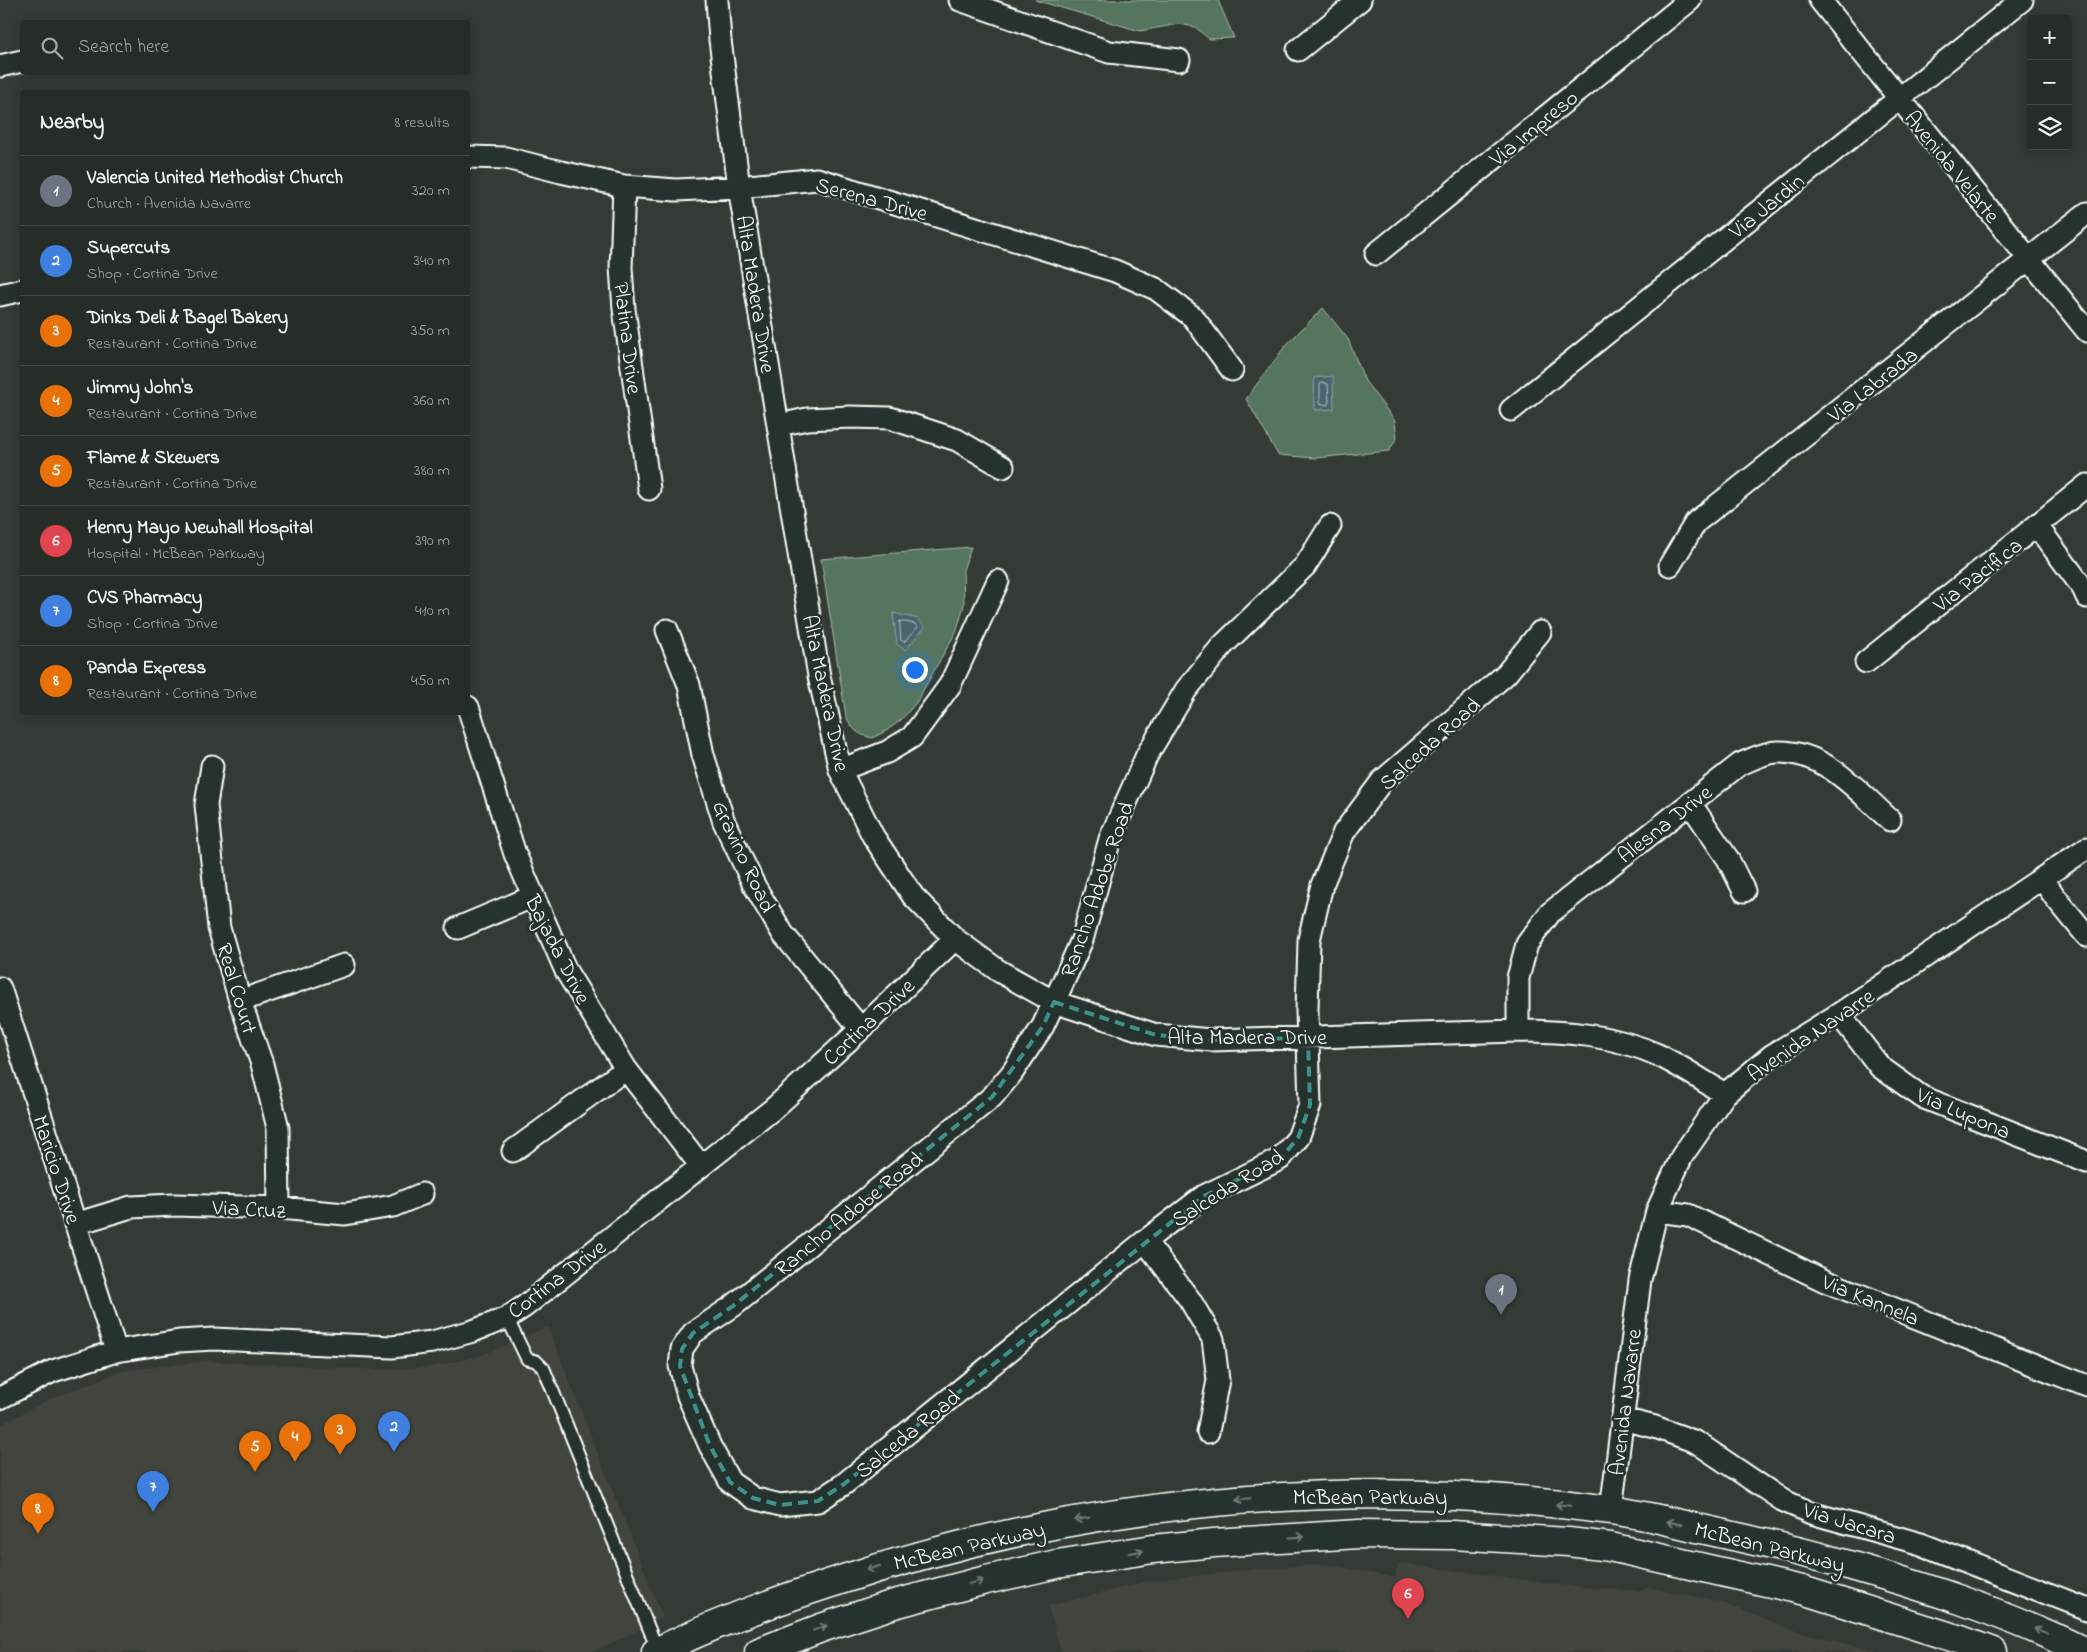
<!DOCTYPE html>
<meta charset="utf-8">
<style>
body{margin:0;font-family:"Indie Flower",sans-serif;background:#2e342f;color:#f1f3f6}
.controls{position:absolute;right:15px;top:15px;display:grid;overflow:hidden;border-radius:5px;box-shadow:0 2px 12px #0003}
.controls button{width:45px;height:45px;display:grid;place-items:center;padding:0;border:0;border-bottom:1px solid #424844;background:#262c27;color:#f1f3f6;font:25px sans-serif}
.you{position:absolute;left:914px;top:669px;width:18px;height:18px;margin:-12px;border:4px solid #fff;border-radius:50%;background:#1a73e8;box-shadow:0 0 0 8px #1a73e833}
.badge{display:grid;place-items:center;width:32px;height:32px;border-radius:50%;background:#1a73e8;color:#fff;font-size:16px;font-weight:700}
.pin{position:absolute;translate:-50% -41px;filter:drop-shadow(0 1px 2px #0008)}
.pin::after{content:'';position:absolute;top:26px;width:18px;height:15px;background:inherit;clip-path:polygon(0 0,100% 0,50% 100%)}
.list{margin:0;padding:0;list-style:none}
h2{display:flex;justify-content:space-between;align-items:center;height:65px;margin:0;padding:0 20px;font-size:21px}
h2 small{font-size:16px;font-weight:400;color:#a4a7a7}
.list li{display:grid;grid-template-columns:32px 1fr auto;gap:15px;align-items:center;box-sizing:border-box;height:70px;padding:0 20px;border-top:1px solid #424844}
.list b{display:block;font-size:19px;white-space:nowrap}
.list p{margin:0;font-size:16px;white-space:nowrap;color:#a4a7a7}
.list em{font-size:16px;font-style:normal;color:#a4a7a7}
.icon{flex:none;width:28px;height:28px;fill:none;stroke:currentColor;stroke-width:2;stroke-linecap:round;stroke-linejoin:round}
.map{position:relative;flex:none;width:2087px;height:1652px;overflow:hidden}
.search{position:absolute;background:#262c27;box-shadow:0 2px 12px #0003;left:20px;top:20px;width:450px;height:55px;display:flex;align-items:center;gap:12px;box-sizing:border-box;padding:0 18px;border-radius:5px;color:#a4a7a7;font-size:19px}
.panel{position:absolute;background:#262c27;box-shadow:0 2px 12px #0003;left:20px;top:90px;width:450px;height:625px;border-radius:5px}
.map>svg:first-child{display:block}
.built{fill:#42453d}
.green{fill:#54755f;stroke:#aabaaf}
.water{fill:#49656e;stroke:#92a3a8}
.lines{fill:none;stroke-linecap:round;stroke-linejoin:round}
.shore{stroke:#b6c1c5;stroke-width:1}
.lane-casing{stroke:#fff;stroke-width:15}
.street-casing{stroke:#fff;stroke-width:25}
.secondary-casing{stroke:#fff;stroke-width:31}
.lane{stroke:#26332d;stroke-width:11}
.street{stroke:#26332d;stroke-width:21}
.secondary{stroke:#26332d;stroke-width:28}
.oneway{stroke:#727a76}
.marked{fill:none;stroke:#3f918b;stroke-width:4;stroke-dasharray:10 6;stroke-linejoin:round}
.labels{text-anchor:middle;stroke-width:5;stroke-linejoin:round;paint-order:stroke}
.street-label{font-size:22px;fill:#fff;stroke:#26332d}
</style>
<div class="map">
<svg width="2087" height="1652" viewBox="0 0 2087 1652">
<rect width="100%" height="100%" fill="#333b34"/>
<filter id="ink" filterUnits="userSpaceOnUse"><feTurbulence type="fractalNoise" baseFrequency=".02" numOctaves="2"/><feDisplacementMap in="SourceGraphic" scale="10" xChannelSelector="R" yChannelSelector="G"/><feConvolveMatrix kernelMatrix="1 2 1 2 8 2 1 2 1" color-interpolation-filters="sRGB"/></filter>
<g filter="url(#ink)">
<path class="built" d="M548 1327 663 1618 593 1652H0V1425L50 1399 122 1371 206 1361 385 1370 430 1367 480 1356Z
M1398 1563 1577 1587 1638 1591 1647 1587 1717 1601 1797 1631 1878 1652H1061L1048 1606 1145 1582 1253 1569 1326 1564 1396 1578Z"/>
<path class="green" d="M1035 0H1218L1234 38 1209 39 1195 27 1179 24 1140 31Z
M1323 308 1348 339 1365 381 1395 421 1397 438 1389 451 1315 458 1278 455 1246 399 1286 345Z
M971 547 963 570 964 605 957 630 916 703 901 720 886 731 872 738C857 734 852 730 846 716L821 559Z"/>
<path class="water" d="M1333 376 1334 409 1315 410 1314 378Z
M893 613 918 619 925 627 905 650 897 644Z"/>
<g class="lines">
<path class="shore" d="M1322 382 1328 384 1329 402 1327 405 1320 403V385Z
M900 621 915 624 918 627 904 642 901 640Z"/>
<g class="lane-casing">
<path id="lane" d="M507 1318 527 1359 536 1361 544 1369 658 1651"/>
</g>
<g class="street-casing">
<path id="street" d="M717 0 720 40 739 187 819 676 840 770 873 836 913 896 955 939 999 971 1054 1002 1156 1035 1211 1040 1518 1031C1566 1031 1614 1035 1658 1055 1681 1066 1703 1081 1725 1094
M960 0 1109 52 1179 60
M1820 0 2087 331
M1298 50 1360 0
M0 66 22 61
M468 157 506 158 561 172 624 186 676 190 739 187 817 179 1115 271 1156 289 1193 317 1232 370
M624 186 621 268 624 309 649 489
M1376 254 1690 0
M0 295 22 290
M1511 410 2022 0
M779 425 807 419 850 417 890 418 957 440 1003 467
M1330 526 1305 566 1222 646 1186 690 1147 755 1110 839 1082 940 1054 1002 1043 1026 1012 1073 992 1097 733 1306 693 1333 682 1349 680 1366 688 1396 710 1446 730 1482 753 1498 780 1505 818 1501 844 1484 1145 1241 1204 1196 1280 1159 1298 1138 1310 1105 1307 1010 1309 940 1322 885 1344 832 1382 781 1506 674 1540 632
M2037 526 2083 588 2087 597
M1670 565 1696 522 2087 213
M667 630 689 685 703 755 724 822 754 885 783 934 861 1029
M1866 662 2087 485
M468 707 515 854 566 971 626 1069 701 1166
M212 766 206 805 219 928 240 1001 262 1064 278 1128 279 1208
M840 770 887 752 912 737 950 685 998 581
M1690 803 1728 859 1744 891
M2042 878 2055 897 2087 936
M458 928 532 897
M0 988 116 1351
M240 1001 344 965
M1839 1014 1880 1067 1922 1097 2087 1162
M1518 1031V978L1527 944 1550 913 1740 764C1751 760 1765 752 1777 752 1824 750 1858 791 1890 820
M513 1151 626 1069
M1657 1211 1688 1215 1825 1281 2087 1386
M75 1224 131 1207 174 1205 279 1208 345 1214 393 1206 422 1194
M1145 1241 1190 1300 1213 1339 1218 1380 1208 1432
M0 1398 53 1371 116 1351 179 1341 214 1339 392 1347 432 1342 473 1331 507 1318 525 1306 773 1109 861 1029 955 939
M1622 1419 1655 1427 1696 1442 1782 1500 1811 1513 1921 1544 2087 1609
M1611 1510 1640 1280 1657 1211 1682 1156 1725 1094 1771 1056 1839 1014 2087 848"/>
</g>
<g class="secondary-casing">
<path id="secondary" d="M656 1652C711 1625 769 1603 828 1584 1078 1500 1348 1474 1610 1510 1640 1514 1669 1521 1697 1528 1743 1538 1789 1548 1834 1561 1920 1585 2005 1612 2085 1652
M759 1652 821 1628 894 1604 986 1580 1057 1564 1153 1549 1214 1543 1359 1534 1452 1535 1568 1542 1610 1547 1802 1590 1961 1640 1993 1652"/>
</g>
<use href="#lane" class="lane"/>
<use href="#street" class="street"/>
<use href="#secondary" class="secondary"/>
</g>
<defs><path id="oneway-shaft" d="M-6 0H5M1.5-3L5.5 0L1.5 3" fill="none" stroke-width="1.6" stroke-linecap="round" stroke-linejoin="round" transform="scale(1.25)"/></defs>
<g class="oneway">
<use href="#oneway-shaft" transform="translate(1243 1499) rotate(175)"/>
<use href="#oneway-shaft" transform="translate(1563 1505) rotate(-174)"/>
<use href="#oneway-shaft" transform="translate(1082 1519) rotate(170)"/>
<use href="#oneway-shaft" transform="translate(1674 1523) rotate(-168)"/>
<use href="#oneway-shaft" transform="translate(1297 1537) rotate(-3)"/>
<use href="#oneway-shaft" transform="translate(1136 1552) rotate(-9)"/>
<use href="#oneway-shaft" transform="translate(873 1568) rotate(162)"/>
<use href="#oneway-shaft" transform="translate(976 1582) rotate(-15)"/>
<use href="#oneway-shaft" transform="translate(820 1628) rotate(-20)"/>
<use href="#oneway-shaft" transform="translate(2041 1631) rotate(-159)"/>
</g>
</g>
<path class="marked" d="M1054 1002 1156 1035 1211 1040 1308 1038 1310 1105 1298 1138 1280 1159 1204 1196 844 1484 818 1501 780 1505 753 1498 730 1482 710 1446 680 1366 682 1349 693 1333 733 1306 992 1097 1043 1026Z"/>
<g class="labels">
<g class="street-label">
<text transform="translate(1533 127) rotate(-39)" y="8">Via Impreso</text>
<text transform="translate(1953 166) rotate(51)" y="8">Avenida Velarte</text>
<text transform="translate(872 198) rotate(15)" y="8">Serena Drive</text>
<text transform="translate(1766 205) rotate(-39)" y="8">Via Jardin</text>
<text transform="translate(757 294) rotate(81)" y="8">Alta Madera Drive</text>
<text transform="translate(629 338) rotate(83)" y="8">Platina Drive</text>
<text transform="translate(1872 384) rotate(-38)" y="8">Via Labrada</text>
<text transform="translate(1977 574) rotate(-38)" y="8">Via Pacifica</text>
<text transform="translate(827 693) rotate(78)" y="8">Alta Madera Drive</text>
<text transform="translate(1429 743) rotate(-42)" y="8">Salceda Road</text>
<text transform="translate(1664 823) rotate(-38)" y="8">Alesna Drive</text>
<text transform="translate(745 856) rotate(65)" y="8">Gravino Road</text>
<text transform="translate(1096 889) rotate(-71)" y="8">Rancho Adobe Road</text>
<text transform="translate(559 949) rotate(63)" y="8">Bajada Drive</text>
<text transform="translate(238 988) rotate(73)" y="8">Real Court</text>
<text transform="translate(868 1021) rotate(-43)" y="8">Cortina Drive</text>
<text transform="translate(1810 1034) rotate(-34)" y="8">Avenida Navarre</text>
<text x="1247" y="1044">Alta Madera Drive</text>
<text transform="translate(1964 1112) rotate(23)" y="8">Via Lupona</text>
<text transform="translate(58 1169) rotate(72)" y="8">Maricio Drive</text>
<text transform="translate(1227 1187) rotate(-32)" y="8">Salceda Road</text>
<text transform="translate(249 1208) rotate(3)" y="8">Via Cruz</text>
<text transform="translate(848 1213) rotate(-39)" y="8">Rancho Adobe Road</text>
<text transform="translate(556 1278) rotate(-37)" y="8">Cortina Drive</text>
<text transform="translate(1871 1299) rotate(22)" y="8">Via Kannela</text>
<text transform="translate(1624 1402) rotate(-83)" y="8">Avenida Navarre</text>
<text transform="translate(907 1433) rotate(-39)" y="8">Salceda Road</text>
<text x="1370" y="1504">McBean Parkway</text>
<text transform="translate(1850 1522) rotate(17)" y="8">Via Jacara</text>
<text transform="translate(969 1545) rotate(-13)" y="8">McBean Parkway</text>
<text transform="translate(1770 1546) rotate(14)" y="8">McBean Parkway</text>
</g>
</g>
</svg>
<div class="controls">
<button>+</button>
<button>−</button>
<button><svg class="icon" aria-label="layers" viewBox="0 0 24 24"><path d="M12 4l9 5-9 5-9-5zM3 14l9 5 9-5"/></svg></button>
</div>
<div class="you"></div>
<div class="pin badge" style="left:1501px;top:1315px;background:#6b7280">1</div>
<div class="pin badge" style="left:394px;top:1452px;background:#3f7fe0">2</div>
<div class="pin badge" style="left:340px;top:1455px;background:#e8710a">3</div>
<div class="pin badge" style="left:295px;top:1462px;background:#e8710a">4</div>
<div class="pin badge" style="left:255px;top:1472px;background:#e8710a">5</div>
<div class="pin badge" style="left:1408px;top:1619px;background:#e0444e">6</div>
<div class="pin badge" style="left:153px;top:1512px;background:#3f7fe0">7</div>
<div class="pin badge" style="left:38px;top:1534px;background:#e8710a">8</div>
<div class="search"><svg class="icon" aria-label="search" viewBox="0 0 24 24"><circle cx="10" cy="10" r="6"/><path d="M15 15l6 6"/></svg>Search here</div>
<section class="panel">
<h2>Nearby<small>8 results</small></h2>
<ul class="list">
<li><span class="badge" style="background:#6b7280">1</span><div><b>Valencia United Methodist Church</b><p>Church · Avenida Navarre</p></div><em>320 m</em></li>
<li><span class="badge" style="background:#3f7fe0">2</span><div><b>Supercuts</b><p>Shop · Cortina Drive</p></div><em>340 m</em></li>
<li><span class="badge" style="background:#e8710a">3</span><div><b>Dinks Deli &amp; Bagel Bakery</b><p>Restaurant · Cortina Drive</p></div><em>350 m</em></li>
<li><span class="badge" style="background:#e8710a">4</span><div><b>Jimmy John's</b><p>Restaurant · Cortina Drive</p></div><em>360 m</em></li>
<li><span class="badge" style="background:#e8710a">5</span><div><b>Flame &amp; Skewers</b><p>Restaurant · Cortina Drive</p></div><em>380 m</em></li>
<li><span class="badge" style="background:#e0444e">6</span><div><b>Henry Mayo Newhall Hospital</b><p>Hospital · McBean Parkway</p></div><em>390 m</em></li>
<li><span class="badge" style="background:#3f7fe0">7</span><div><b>CVS Pharmacy</b><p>Shop · Cortina Drive</p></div><em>410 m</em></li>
<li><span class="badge" style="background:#e8710a">8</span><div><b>Panda Express</b><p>Restaurant · Cortina Drive</p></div><em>450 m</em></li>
</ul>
</section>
</div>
